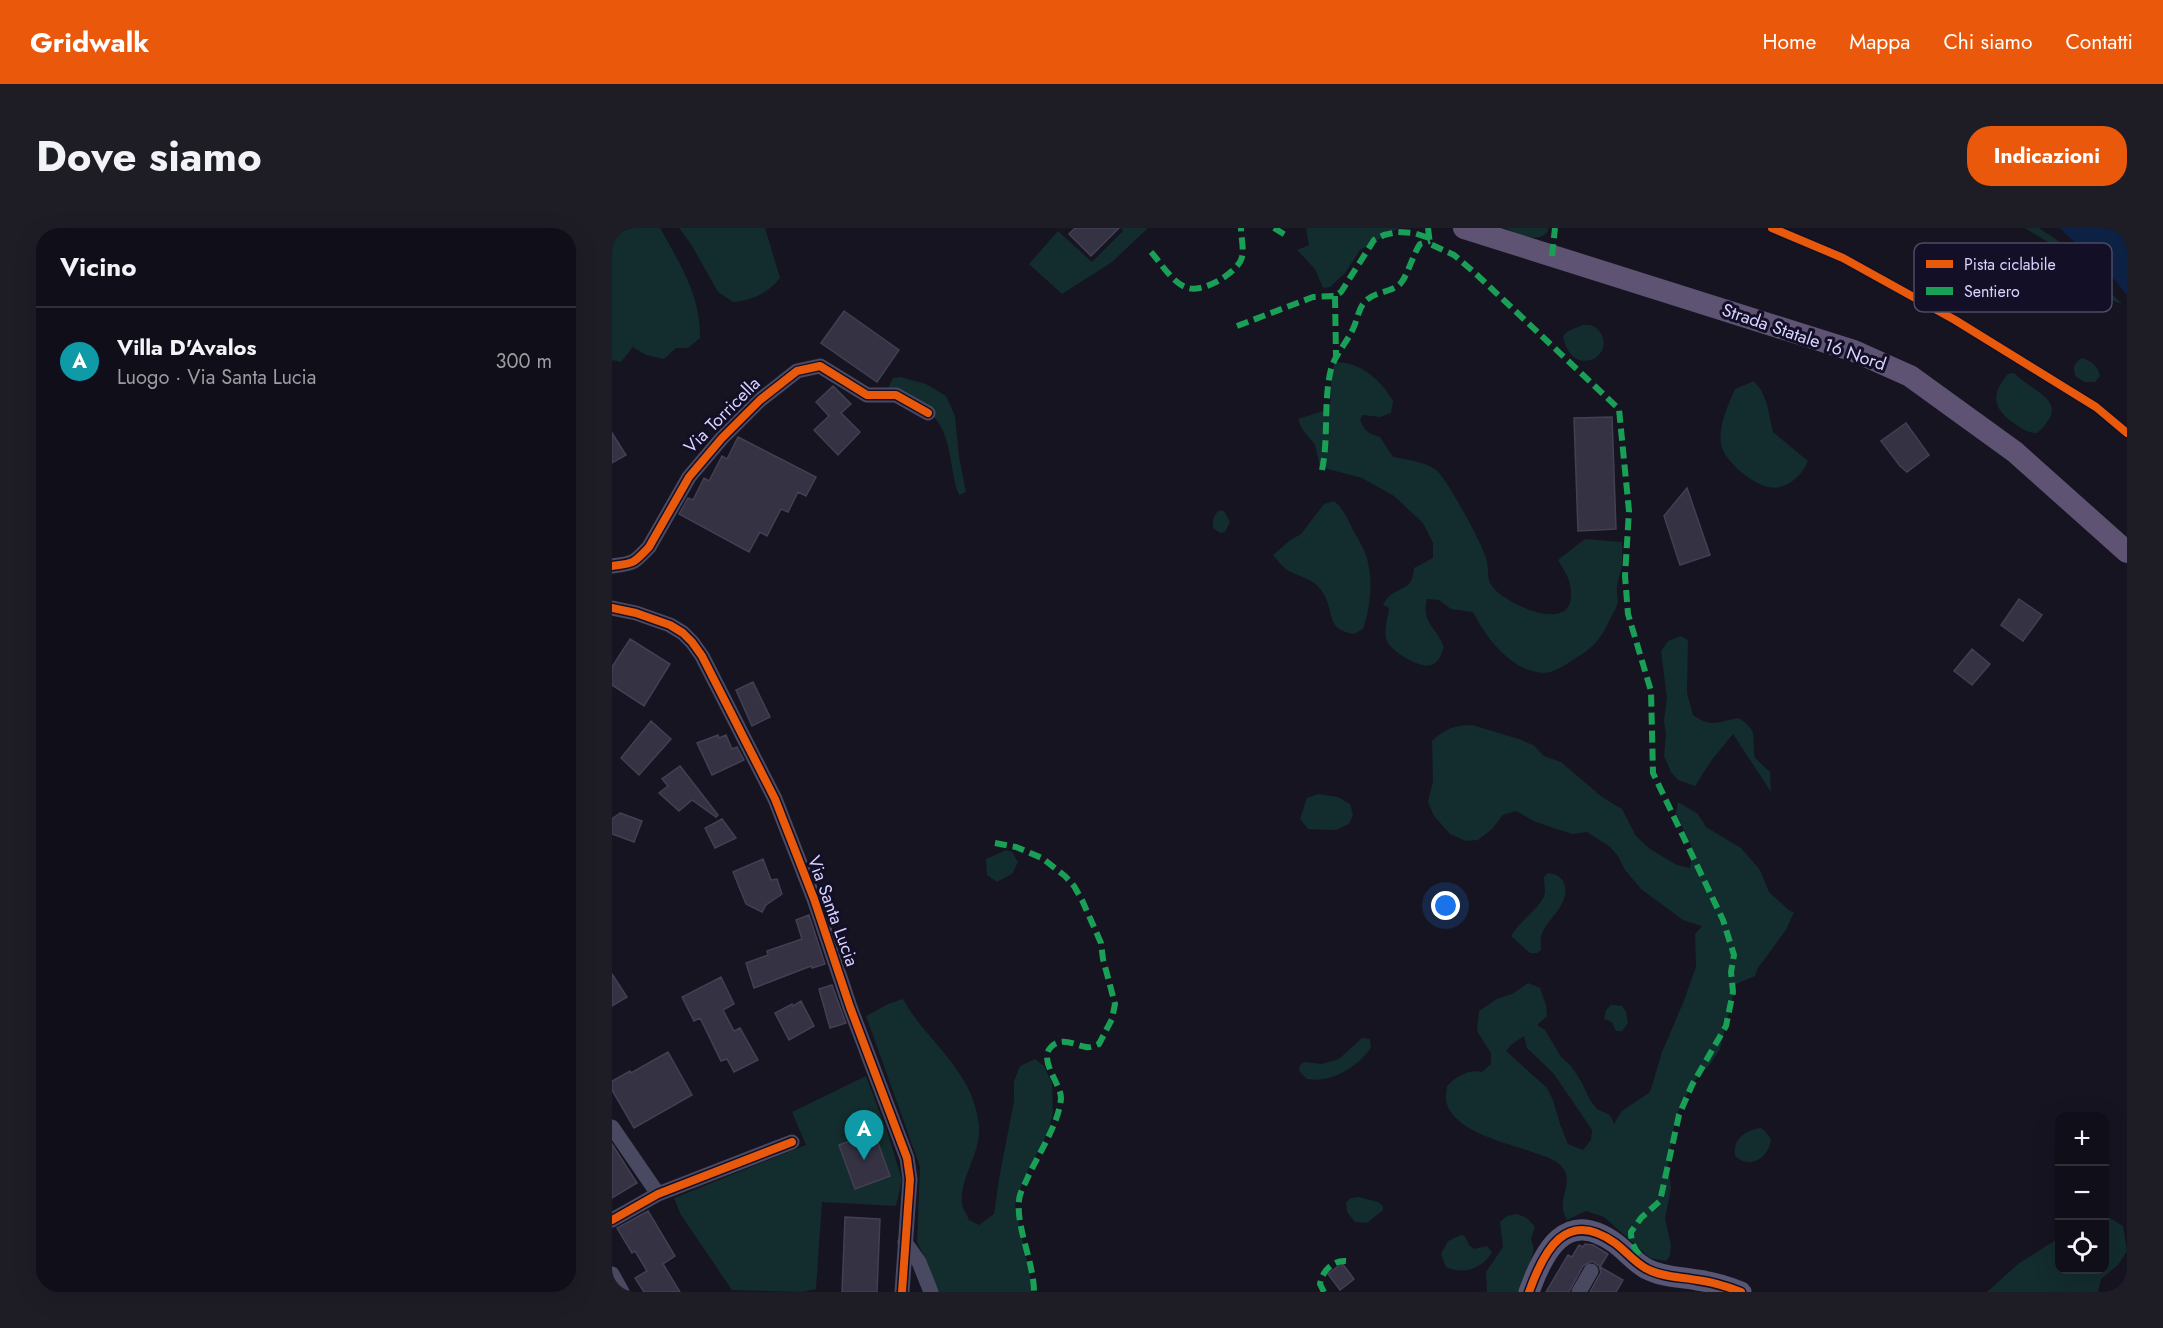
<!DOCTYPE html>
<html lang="it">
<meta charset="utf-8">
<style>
body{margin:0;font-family:Jost,sans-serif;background:#1e1d26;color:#f1f3f6}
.controls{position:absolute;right:18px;bottom:18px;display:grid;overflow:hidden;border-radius:12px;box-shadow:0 6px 24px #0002}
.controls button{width:54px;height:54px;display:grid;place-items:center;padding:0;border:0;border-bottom:2px solid #302f38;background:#100f19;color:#f1f3f6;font:30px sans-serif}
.you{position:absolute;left:834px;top:678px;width:21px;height:21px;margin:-15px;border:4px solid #fff;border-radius:50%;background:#1a73e8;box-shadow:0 0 0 9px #1a73e833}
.badge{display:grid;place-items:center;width:39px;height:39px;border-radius:50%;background:#ea580c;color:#fff;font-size:20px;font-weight:700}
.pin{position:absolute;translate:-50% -50px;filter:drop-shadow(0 2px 3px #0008)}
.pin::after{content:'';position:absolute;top:32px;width:21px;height:18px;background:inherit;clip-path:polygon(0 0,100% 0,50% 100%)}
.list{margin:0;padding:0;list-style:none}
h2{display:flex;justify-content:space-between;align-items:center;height:78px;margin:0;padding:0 24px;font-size:26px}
h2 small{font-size:20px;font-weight:400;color:#9c9ca2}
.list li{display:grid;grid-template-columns:39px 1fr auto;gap:18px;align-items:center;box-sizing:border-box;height:108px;padding:0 24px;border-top:2px solid #302f38}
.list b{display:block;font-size:22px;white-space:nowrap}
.list p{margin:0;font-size:20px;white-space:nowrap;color:#9c9ca2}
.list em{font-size:20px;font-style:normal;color:#9c9ca2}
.icon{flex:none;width:33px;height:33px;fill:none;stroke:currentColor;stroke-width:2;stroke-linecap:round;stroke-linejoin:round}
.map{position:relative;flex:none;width:1515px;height:1064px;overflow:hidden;border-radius:24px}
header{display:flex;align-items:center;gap:36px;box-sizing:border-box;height:84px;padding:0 30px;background:#ea580c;color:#fff}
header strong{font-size:28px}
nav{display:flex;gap:33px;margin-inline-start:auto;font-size:21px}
.intro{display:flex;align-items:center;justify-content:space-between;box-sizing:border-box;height:144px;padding:0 36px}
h1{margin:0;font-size:42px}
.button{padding:15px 27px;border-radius:24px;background:#ea580c;color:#fff;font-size:21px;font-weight:700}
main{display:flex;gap:36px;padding:0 36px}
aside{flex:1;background:#100f19;border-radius:24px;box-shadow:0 6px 24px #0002}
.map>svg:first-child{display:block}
.green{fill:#132c2d;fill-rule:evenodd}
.water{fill:#0d2144}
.building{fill:#343243;stroke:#433f54;stroke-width:1.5}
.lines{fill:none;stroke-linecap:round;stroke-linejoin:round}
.street{stroke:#4a4962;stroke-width:15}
.secondary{stroke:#575674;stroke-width:21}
.primary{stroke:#5e5373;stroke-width:22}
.quiet{stroke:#1a9f57;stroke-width:6;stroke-dasharray:12 6;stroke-linecap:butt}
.cycleway-casing{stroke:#130f26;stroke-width:11}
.cycleway{stroke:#e8590c;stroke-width:8}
.labels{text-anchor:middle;stroke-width:6;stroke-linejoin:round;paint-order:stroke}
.street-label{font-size:18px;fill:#d9d4ff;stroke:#130f26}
.key{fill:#130f26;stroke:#4e4a67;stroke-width:1.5}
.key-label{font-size:16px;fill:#d9d4ff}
</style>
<header>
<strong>Gridwalk</strong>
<nav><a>Home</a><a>Mappa</a><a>Chi siamo</a><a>Contatti</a></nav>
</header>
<div class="intro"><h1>Dove siamo</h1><a class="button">Indicazioni</a></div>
<main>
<aside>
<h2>Vicino<small></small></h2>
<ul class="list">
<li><span class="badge" style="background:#0f9aa8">A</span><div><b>Villa D'Avalos</b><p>Luogo · Via Santa Lucia</p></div><em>300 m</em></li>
</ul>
</aside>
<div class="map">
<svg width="1515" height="1064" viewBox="0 0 1515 1064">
<rect width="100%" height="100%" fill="#161421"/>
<path class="green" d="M0 0H48C68 36 89 68 88 110L76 120H64L52 131 34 127 21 119 9 134 0 132Z
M67 0H153L168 50C155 66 141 72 121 74L106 64 79 16Z
M509 0H536L500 34 450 66 417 36 446 3 480 34 511 3Z
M694 0H787L748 22 733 45 718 59 711 60 703 41 685 22 697 17Z
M893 0H936V3C927 17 905 5 893 0Z
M1413 0H1427L1448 14 1510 76 1502 73 1466 43 1449 22Z
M971 97C979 97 983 97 988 104 1005 129 959 152 951 108L956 103Z
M1470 130C1480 133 1486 138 1488 148L1483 154H1473L1464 149C1460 140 1462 135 1470 130Z
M723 134C749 134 769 152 781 173L779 185 768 189 751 187 748 191C751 202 757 206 768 209L781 229C795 232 812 233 824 242 835 250 870 316 874 330 879 348 871 352 888 366 911 384 971 406 957 353 955 346 950 339 946 332L973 311 1010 314C1010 321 1011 329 1010 337 1009 345 1004 355 1005 364 1005 369 1007 372 1005 377 1004 381 1001 385 999 389 990 409 984 418 964 430 954 436 943 445 931 445 899 443 874 410 861 384L839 381 827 372 815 371C809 396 825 399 832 419 829 426 827 435 819 437 808 441 779 423 775 413 771 403 776 390 777 380L771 377C782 355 800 368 802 340L821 330V315L811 295 782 268 750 250 708 239 703 217 690 201 686 191 711 183 718 177 720 144Z
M1402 145C1423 166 1461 173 1425 205 1416 205 1410 201 1403 196 1381 181 1378 167 1396 146Z
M288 149 314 156 334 168 343 188 347 229 354 264 347 267C337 243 341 207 320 187 309 176 290 169 276 160L281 150Z
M1142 153 1149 162 1155 176 1161 204 1196 233C1190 248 1174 263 1156 259 1139 255 1112 233 1109 216 1106 199 1116 177 1123 161Z
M722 273C731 280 735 290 740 300 746 311 754 323 756 335 761 355 758 381 751 401L742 406C711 401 724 381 709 362 700 349 685 349 674 341 669 337 665 332 661 327L677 313 689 306 712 276Z
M608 282 612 283 618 294 613 304 608 305 601 300C600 294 602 285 608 282Z
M1069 408 1076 412 1075 465 1081 487C1100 501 1107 493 1127 490 1148 505 1139 508 1143 530L1158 544 1159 564 1121 506 1099 533 1083 558 1066 552 1059 544 1052 528 1054 507 1052 492 1055 470 1049 423 1056 413Z
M860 497 907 511 921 517 932 528 949 534 990 569 1010 581 1024 608 1038 621 1065 637 1078 640 1081 622 1064 585 1066 574 1086 586 1094 599 1129 620 1148 642 1157 664 1178 683 1182 684 1174 702 1146 740 1143 748 1124 756 1108 821 1099 835 1081 855 1064 888 1056 935 1059 960 1053 991 1059 1017 1058 1028 1054 1033 1038 1030 992 989 974 983 955 992C942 971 964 957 950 939 945 932 934 929 926 926 901 916 839 905 834 872 833 868 835 862 835 858 845 848 856 841 870 844L879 836V825L865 803 867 783 885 771 900 766 916 755 928 760 934 777 935 788 925 797 933 802 949 829 959 838 969 853 978 872 985 881 998 887 1002 896 1010 883 1038 864 1050 824 1071 775 1084 739 1083 706 1090 698 1071 692 1029 661 1013 642 1006 628 997 618 989 613 975 604 961 606 944 601 922 593 904 583 891 587 880 601 866 612 854 613 838 606 822 588 816 574 821 553 820 513C833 501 842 497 860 497ZM912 808 915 820 942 846 980 902 979 912 971 922 956 916 948 896 941 872 935 860 894 823 899 817Z
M706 566 726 569 738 576 741 587 737 596 724 602 696 601 688 591 695 570Z
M394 622 400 624 406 634 400 646 385 654 375 647 374 631Z
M936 645C943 646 949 648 952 655 959 674 939 688 931 703 928 708 929 716 929 722L925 725H918L899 708C907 693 930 679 933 665 933 660 932 654 932 649Z
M291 771C313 811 356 839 365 886 366 892 368 899 367 905 366 929 348 950 350 976 351 981 355 987 357 992L367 997 382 986 387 951 402 873V853L408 838 423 831 432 838 440 855 441 886 435 906 412 950 403 977 419 1053V1064H326L315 1034 305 1014 308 939 254 788 276 776Z
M999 777 1010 778 1014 784 1016 795 1010 803H1004L1000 794 992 791 994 782Z
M750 810 758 811 759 820C744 840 720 855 695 851L687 843 688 837 692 834 710 836 727 831Z
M254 848 276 906 290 952 284 978 210 974 204 1061 189 1064 120 1062 69 987 62 970 194 917 180 884Z
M1148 900 1152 902 1159 911C1157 930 1138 942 1123 928 1121 911 1132 903 1148 900Z
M747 969 766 974 771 978V982L755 995 743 994 735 984 734 974 739 970Z
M905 986 915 990 923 999 919 1011 922 1021 910 1064H875L874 1044 891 1019 888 994 895 988Z
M1498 990 1511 998 1515 1023 1506 1037 1489 1051 1486 1064H1375L1406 1036 1447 1010 1448 1042H1492L1493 992Z
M849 1007 853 1008 857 1017 862 1021 875 1018 880 1024C870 1041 852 1047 834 1039L829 1026 836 1013Z"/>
<path class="water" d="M1447 0H1515V67L1494 41Z"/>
<path class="building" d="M463 0H507L479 28 457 6Z
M232 83 287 122 265 154 209 115Z
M221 158 239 176 229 185 248 204 226 227 202 202 217 188 204 174Z
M1000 189 1004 301 966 303 962 190Z
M1294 195 1317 227 1295 244 1288 238 1269 213Z
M0 205 14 227 0 235Z
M126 209 204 249 194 268 186 264 176 284 169 281 155 308 148 304 137 324 67 286 76 270 81 272 92 250 97 253 110 228 115 231Z
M1075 260 1098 327 1068 337 1052 288Z
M1407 371 1430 387 1411 413 1389 397Z
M18 411 58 436 32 478 0 457V439Z
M1360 421 1378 436 1360 457 1342 443Z
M141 454 158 489 140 498 124 462Z
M39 493 59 511 27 547 9 530Z
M106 507 107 510 114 507 120 521 125 519 132 532 100 547 85 515Z
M68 538 106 587 104 589 80 572 67 583 47 565 56 558 50 551Z
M8 585 30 593 22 614 0 606V591Z
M110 591 124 610 103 620 93 600Z
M151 631 159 652 165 651 170 666 154 677 150 684 134 676 121 644Z
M197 687 213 736 200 740 199 738 142 760 134 735 156 727 155 723 190 711 184 692Z
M0 746 15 769 0 778Z
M109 749 122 776 111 782 122 803 128 800 146 832 122 844 115 831 109 833 88 790 82 793 70 769Z
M220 757 234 795 218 800 207 761Z
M189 773 202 798 177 812 163 785 180 776 181 778Z
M56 824 80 867 22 900 0 862V853L18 843 19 845Z
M262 904 278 948 243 961 227 917Z
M0 916 25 955 0 970Z
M36 983 63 1028 51 1036 68 1064H32L23 1050 35 1043 23 1023 20 1025 5 1000Z
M233 989 268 991 265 1064H230Z
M973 1016 981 1017 996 1026 988 1039 1011 1052 1004 1064H978L989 1044 987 1038 980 1033 971 1038 957 1064H934L956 1027 960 1029 967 1017 971 1019Z
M730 1035 742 1051 728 1062 716 1046Z"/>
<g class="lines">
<path class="street" d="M0 338C22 335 21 336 37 319L77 249 110 210 148 172 185 143 208 138 255 167H284L316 185
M0 380 24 385 58 397 71 405 80 414 90 428 163 571 202 671 238 779 295 930 298 951 290 1064
M0 899 46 966
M0 992 46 966 180 914
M293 1014 307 1034 319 1064
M0 1046 10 1064
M967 1064 979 1043"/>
<path class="secondary" d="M917 1064C932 1022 954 980 1003 1015 1014 1023 1023 1035 1035 1041 1050 1049 1069 1049 1085 1052 1100 1054 1114 1058 1129 1064"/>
<path class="primary" d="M852 0 1242 123 1298 148 1403 224 1515 324"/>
<path class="quiet" d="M662 0 675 8
M816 0 818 16 842 27 862 44 1007 181 1017 283 1013 348 1016 386 1039 463 1041 545 1111 692 1122 727 1119 744 1121 764 1114 798 1080 857 1067 887 1048 973 1029 990 1019 1004C1019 1015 1023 1024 1032 1030
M539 24C549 35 561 56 576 60 591 65 627 44 630 29 632 20 629 9 629 0
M940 28 943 0
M723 68 724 128
M625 98 701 69 723 68 729 64 762 12 772 7 786 4 802 5 817 10
M710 242C717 209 711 174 719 141 723 127 735 114 741 101 745 93 746 83 751 76 759 64 777 65 787 57 795 50 801 26 808 16L818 13
M383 615 404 619 430 630 453 648 462 658 470 672 489 715 491 731 503 776 500 791 487 816C483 817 479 820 474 819 463 817 449 808 439 819 426 832 449 856 449 870 447 896 425 928 415 951 412 958 407 966 407 973 404 999 422 1035 422 1064
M712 1064 708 1056C710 1044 720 1032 734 1033"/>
<g class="cycleway-casing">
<path id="cycleway" d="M1160 0 1231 30 1343 92 1484 179 1515 205
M0 338C22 335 21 336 37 319L77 249 110 210 148 172 185 143 208 138 255 167H284L316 185
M0 380 24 385 58 397 71 405 80 414 90 428 163 571 202 671 238 779 295 930 298 951 290 1064
M0 992 46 966 180 914
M917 1064C932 1022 954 980 1003 1015 1014 1023 1023 1035 1035 1041 1050 1049 1069 1049 1085 1052 1100 1054 1114 1058 1129 1064"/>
</g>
<use href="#cycleway" class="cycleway"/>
</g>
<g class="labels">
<g class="street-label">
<text transform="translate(1192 109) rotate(19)" y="6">Strada Statale 16 Nord</text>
<text transform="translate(110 187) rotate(-45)" y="6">Via Torricella</text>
<text transform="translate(221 683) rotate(70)" y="6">Via Santa Lucia</text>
</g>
</g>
<rect x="1302" y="15" width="198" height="69" rx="9" class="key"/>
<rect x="1314" y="32" width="27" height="8" fill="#e8590c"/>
<rect x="1314" y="59" width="27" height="8" fill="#1a9f57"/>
<g class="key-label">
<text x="1352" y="42">Pista ciclabile</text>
<text x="1352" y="69">Sentiero</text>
</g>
</svg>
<div class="controls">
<button>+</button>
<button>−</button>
<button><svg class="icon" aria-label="locate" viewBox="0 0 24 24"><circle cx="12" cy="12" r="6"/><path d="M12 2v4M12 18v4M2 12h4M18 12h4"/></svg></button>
</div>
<div class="you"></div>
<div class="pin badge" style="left:252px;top:932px;background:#0f9aa8">A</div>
</div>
</main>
